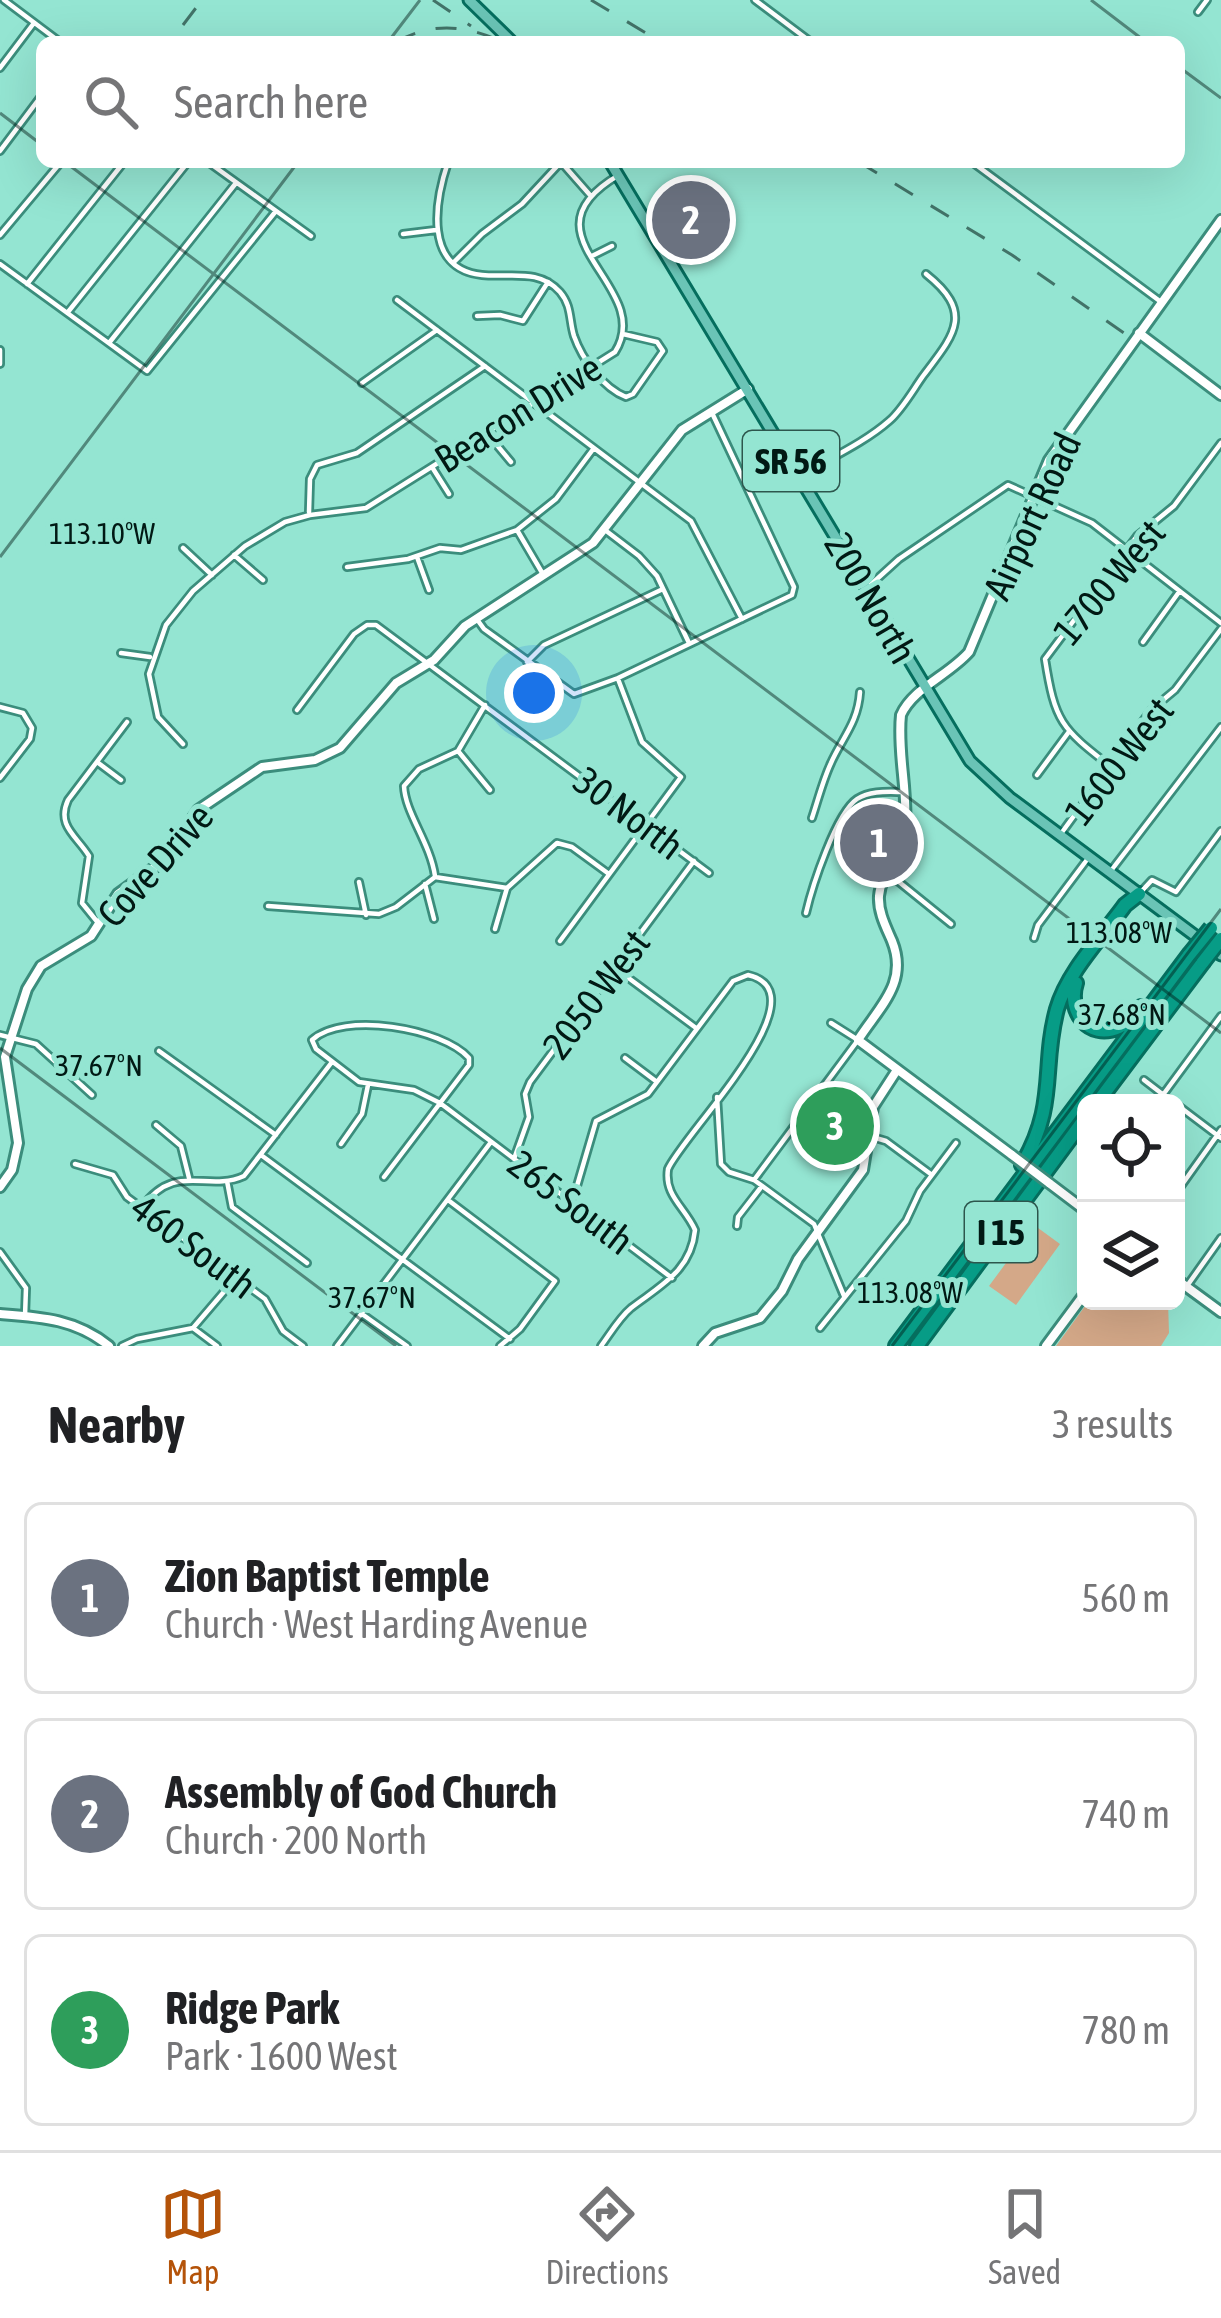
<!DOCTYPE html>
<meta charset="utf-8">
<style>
body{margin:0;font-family:"Asap Condensed",sans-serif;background:#f2f2f2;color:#202124}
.controls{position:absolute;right:36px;bottom:36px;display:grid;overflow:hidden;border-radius:18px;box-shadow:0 12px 48px #0002}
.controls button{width:108px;height:108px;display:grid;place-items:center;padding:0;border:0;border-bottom:3px solid #e0e0e0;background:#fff;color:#202124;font:60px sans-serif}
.you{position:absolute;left:534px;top:693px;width:42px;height:42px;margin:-30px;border:9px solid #fff;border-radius:50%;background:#1a73e8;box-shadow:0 0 0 18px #1a73e833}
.badge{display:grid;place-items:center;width:78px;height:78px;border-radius:50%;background:#b45309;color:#fff;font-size:39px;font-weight:700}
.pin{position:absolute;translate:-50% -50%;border:6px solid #fff;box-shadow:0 3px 12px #0006}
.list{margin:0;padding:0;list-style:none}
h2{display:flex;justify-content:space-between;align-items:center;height:156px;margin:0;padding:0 48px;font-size:51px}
h2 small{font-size:39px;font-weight:400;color:#757577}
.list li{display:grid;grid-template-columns:78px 1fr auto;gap:36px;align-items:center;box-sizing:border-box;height:192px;margin:0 24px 24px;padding:0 24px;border:3px solid #e0e0e0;border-radius:18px}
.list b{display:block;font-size:45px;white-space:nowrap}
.list p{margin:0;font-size:39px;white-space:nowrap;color:#757577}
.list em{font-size:39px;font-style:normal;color:#757577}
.icon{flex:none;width:66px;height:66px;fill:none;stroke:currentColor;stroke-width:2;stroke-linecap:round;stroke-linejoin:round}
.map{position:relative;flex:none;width:1221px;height:1346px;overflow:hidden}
.search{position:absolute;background:#fff;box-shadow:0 12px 48px #0002;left:36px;right:36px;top:36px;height:132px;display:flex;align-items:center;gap:30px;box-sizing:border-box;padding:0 42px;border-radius:18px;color:#757577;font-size:45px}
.sheet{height:804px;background:#fff}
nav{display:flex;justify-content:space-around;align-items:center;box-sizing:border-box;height:168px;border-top:3px solid #e0e0e0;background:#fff;font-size:33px;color:#757577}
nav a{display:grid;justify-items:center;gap:6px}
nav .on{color:#b45309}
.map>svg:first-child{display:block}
.green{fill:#d4a888}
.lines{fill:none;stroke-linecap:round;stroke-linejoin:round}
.street-casing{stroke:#3b8d7c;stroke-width:10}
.secondary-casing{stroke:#3b8d7c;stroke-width:14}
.primary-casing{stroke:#056e5e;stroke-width:15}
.highway-casing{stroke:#056e5e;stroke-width:18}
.street{stroke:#fff;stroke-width:4.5}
.secondary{stroke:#fff;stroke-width:8}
.primary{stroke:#6ac4b6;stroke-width:9}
.highway{stroke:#079c86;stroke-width:12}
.rail{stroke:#427368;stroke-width:3;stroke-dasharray:21 21;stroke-linecap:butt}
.secondary-bridge-casing{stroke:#3b8d7c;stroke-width:14;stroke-linecap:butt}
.highway-bridge-casing{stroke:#056e5e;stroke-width:18;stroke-linecap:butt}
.secondary-bridge{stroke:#fff;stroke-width:8}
.highway-bridge{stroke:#079c86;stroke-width:12}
.ticks{fill:none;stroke:#011914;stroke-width:3;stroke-opacity:0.45}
.labels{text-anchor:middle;stroke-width:10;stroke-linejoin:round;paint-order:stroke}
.shield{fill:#94e5d2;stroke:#2d564d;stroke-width:3}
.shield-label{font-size:36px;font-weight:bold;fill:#011914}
.street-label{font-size:39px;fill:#011914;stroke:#94e5d2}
.ticks-label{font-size:30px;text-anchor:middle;fill:#011914;stroke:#94e5d2;stroke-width:10;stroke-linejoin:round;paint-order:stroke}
</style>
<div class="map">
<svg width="1221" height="1346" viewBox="0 0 1221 1346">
<rect width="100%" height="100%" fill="#94e5d2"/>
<path class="green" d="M820 1100 865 1123 864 1133 851 1129 838 1153 803 1123Z
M1034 1225 1060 1244 1016 1305 989 1286Z
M1168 1301 1169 1333 1161 1346H1056L1088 1302Z"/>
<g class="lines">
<g class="street-casing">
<path id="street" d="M4 0 60 42
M755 0 811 42
M1198 12 1207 0
M0 68 34 23
M0 151 42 95
M208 162 311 236
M448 162C435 201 423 269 482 275 510 278 539 268 560 292 572 306 569 320 574 336 582 359 603 388 626 397L633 394 663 351 657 342 623 334
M972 162 1161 302
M403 234 436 230
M0 235 61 162
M592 256 612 246
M453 263 482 234 522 204 561 162 590 195
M0 264 147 371 276 211
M27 284 124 162
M397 300 691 521 742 619
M68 312 188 162
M477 316 500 315 523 321 548 282
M109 343 236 183
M0 350V364
M362 383 437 330
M486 432 511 462
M432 467 449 494
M800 476C828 459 864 443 889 421 902 410 913 390 923 376 954 335 975 313 926 274
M309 512 310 479 317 465 357 453 485 366
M517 530 544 576
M605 530 639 556 657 576 689 643
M183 548 212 575
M234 555 263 580
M417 557 429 590
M347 567 408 559 440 548 461 550 517 530 556 499 594 448
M867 588 899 559 1008 485 1092 523 1221 623
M476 618 484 629 574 694 618 678 792 595 794 587 713 415
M1143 642 1179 592
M121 653 150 657
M527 662 544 645 663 589
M0 707 23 713 32 728 30 739 0 778
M297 710 354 634 367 625H376L709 873
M183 744 158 717 149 674 166 625 193 591 245 546 285 522 310 515 366 508 615 352C657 285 514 236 619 175
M458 751 485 705
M458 751 490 790
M97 762 121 780
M1110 766C1061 728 1055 722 1045 659L1137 536 1174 506 1221 443
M1037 775 1068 733
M812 818C818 800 823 780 831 763 842 738 858 723 860 692
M836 831 951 924
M1060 835 1151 710 1175 690 1221 629
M1110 872 1221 727
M435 876C430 842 405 813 404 786L419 769 458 751
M359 882 366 915
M425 884 434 919
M1139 894 1152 880 1176 892 1221 831
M268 906 379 914 396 907 435 877 507 888 557 843 572 847 609 874
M806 913C812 887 836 813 857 799 871 790 889 792 904 792
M99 924 82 903 89 856C77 836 56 826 68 800L127 722
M495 929 507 888
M1034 938 1038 925 1089 857
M560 941 681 777 642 742 618 679
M615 968 696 1028
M0 1035 36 1044 92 1095
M159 1051 276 1135
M625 1058 657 1082
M1144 1080 1174 1103
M717 1097 721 1164 729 1172 754 1180 814 1224 844 1296
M1157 1103 1221 1016
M1176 1104 1221 1138
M156 1125 181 1146 189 1178
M869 1136 886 1141 932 1175
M341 1144 362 1114 368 1085
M261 1155 510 1339
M514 1159 529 1117 525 1094 530 1082 694 861
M1082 1160 1086 1163
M75 1164 113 1175 127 1197 265 1299 283 1331 303 1346
M384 1177 469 1065V1058C442 1028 343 1011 312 1040L316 1049 359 1082 414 1090 440 1103 672 1278
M754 1180 858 1040 831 1023
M227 1181 232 1207 307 1263
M1176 1193 1221 1130
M448 1200 555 1281 520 1329 500 1346
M572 1203 596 1121 648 1094 733 981 748 975C826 993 683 1134 668 1169 664 1196 685 1207 695 1230 691 1271 661 1285 631 1308 619 1318 610 1334 601 1346
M142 1207C176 1161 206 1193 244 1176L332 1062
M737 1226 738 1217 762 1186
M0 1252 26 1288 25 1316
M1187 1286 1221 1238
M362 1314 407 1346
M193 1328 217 1346
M820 1328 906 1221 920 1191 956 1143
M122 1346 137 1339 193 1328 234 1280
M337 1346 491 1142"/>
</g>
<g class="secondary-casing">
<path id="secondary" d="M1139 333 1221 395
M1012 1155 858 1040C879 1007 909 983 892 941 886 927 878 912 879 896 881 872 903 853 905 827 908 790 897 752 901 715 913 688 949 675 969 652L1049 460 1221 220
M1049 1183 1086 1211
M0 1187 12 1170 18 1143 5 1057 27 989 41 966 91 936 118 894 166 859 198 810 262 767 315 760 340 748 396 683 434 660 465 626 593 543 682 430 748 389
M1176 1279 1221 1312
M0 1314C41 1317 76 1319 109 1346
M703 1346 715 1333 760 1318 782 1291 798 1259 863 1170 873 1107 897 1070
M1046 1346 1086 1292"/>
</g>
<g class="primary-casing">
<path id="primary" d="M469 0 512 42
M610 162 970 761 1010 798 1221 955"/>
</g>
<g class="highway-casing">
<path id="highway" d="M1076 983C1067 1010 1088 1041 1119 1027 1128 1023 1135 1014 1141 1007
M1097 1103 1203 962
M1022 1165C1058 1104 1041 1068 1057 1009 1068 971 1102 937 1125 905L1139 894
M896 1346 1189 955
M917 1346 1086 1117"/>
</g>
<use href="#street" class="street"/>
<use href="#secondary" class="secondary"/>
<use href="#primary" class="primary"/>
<use href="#highway" class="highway"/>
<path class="rail" d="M433 0 471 26
M591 0 661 42
M183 25 202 0
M396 42C428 24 459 24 493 38
M859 162 1012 255 1124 333"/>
<g class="secondary-bridge-casing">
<path id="secondary-bridge" d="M1012 1155 1049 1183"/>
</g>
<g class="highway-bridge-casing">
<path id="highway-bridge" d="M1189 955 1211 928
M1203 962 1221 939"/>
</g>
<use href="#secondary-bridge" class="secondary-bridge"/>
<use href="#highway-bridge" class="highway-bridge"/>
</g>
<path class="ticks" d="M1091 0 1146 42M388 42 420 0M1179 67 1221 98M0 113 42 145M65 162 1221 1033M0 557 298 162M0 1048 396 1346M892 1346 1221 909"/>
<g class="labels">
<g class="shield">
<rect x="743" y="431" width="96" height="60" rx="9"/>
<rect x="965" y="1202" width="72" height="60" rx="9"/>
</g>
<g class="shield-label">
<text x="791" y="474">SR 56</text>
<text x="1001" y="1245">I 15</text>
</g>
<g class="street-label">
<text transform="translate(518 413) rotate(-32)" y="14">Beacon Drive</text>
<text transform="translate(1032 516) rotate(-65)" y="14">Airport Road</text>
<text transform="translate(1109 582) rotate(-50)" y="14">1700 West</text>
<text transform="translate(871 598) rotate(60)" y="14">200 North</text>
<text transform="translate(1119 761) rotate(-52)" y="14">1600 West</text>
<text transform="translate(629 813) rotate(37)" y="14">30 North</text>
<text transform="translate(155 865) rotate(-48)" y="14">Cove Drive</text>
<text transform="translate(596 994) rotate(-53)" y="14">2050 West</text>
<text transform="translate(571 1202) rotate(37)" y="14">265 South</text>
<text transform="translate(194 1246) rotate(37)" y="14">460 South</text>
</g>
</g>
<g class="ticks-label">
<text x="102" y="544">113.10°W</text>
<text x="1119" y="943">113.08°W</text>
<text x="1122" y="1025">37.68°N</text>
<text x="99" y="1076">37.67°N</text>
<text x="910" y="1303">113.08°W</text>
<text x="372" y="1308">37.67°N</text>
</g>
</svg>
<div class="controls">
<button><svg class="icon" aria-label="locate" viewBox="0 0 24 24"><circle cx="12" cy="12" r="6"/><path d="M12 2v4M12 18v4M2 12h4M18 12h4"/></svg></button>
<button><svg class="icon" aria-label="layers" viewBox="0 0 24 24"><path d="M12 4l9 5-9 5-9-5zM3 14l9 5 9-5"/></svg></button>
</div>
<div class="you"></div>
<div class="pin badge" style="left:879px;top:843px;background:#6b7280">1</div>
<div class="pin badge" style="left:691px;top:220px;background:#6b7280">2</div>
<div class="pin badge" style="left:835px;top:1126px;background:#2e9e5b">3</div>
<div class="search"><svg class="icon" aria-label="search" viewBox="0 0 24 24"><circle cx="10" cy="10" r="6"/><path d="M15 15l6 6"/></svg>Search here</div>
</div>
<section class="sheet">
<h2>Nearby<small>3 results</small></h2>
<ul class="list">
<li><span class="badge" style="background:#6b7280">1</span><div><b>Zion Baptist Temple</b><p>Church · West Harding Avenue</p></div><em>560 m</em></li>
<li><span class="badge" style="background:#6b7280">2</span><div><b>Assembly of God Church</b><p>Church · 200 North</p></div><em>740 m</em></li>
<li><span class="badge" style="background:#2e9e5b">3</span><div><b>Ridge Park</b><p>Park · 1600 West</p></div><em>780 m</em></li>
</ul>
</section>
<nav>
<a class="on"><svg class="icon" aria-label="map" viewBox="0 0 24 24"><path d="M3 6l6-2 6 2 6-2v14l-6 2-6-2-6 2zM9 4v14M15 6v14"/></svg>Map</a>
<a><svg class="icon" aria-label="directions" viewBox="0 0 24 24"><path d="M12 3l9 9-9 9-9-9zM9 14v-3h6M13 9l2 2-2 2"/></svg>Directions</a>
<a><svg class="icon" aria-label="saved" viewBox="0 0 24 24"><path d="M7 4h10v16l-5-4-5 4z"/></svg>Saved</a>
</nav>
